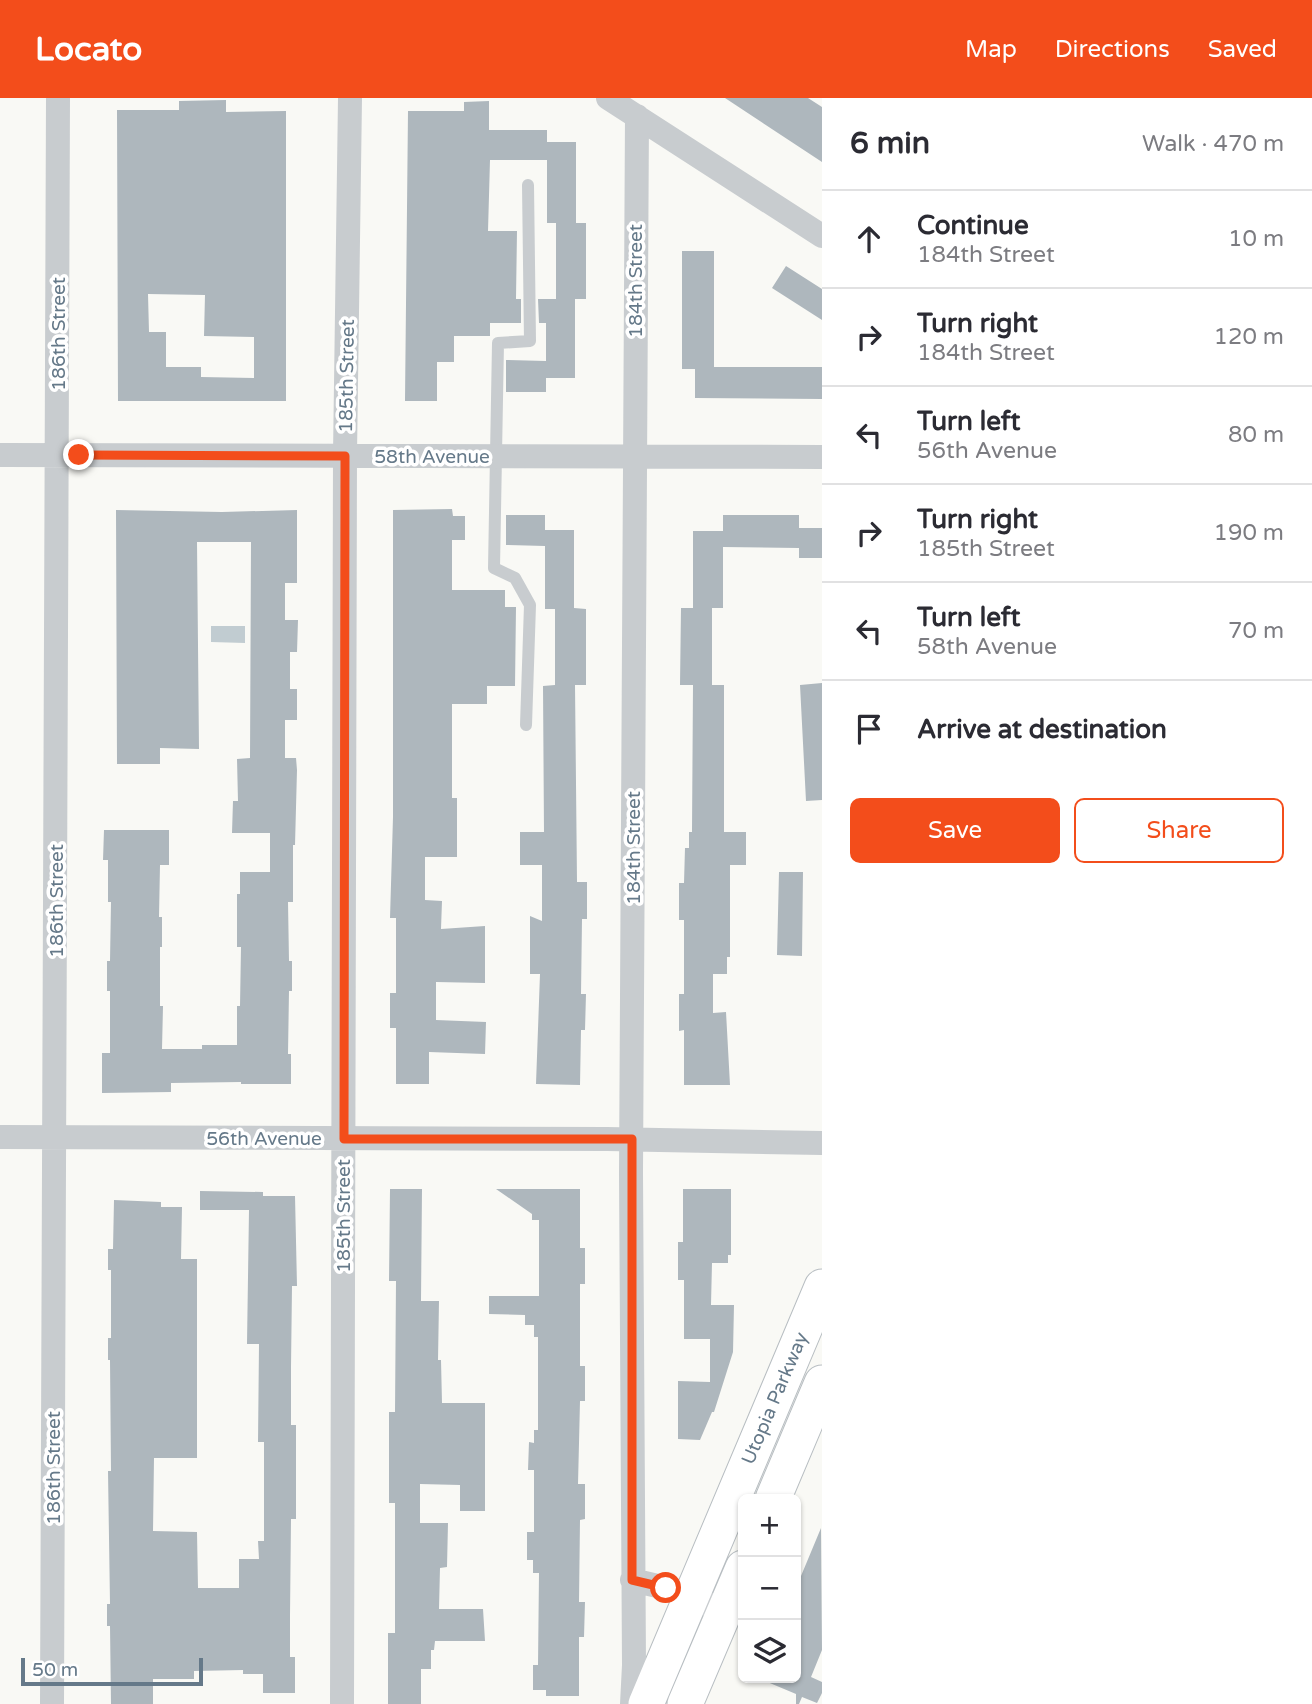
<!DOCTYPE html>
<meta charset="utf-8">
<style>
body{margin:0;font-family:"Varela Round",sans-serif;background:#f2f2f3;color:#2b2b33}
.controls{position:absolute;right:21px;bottom:21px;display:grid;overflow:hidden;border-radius:10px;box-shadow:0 2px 5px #0004}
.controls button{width:63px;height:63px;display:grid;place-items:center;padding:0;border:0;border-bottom:2px solid #e1e1e2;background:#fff;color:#2b2b33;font:35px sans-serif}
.scale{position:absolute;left:21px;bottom:18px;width:182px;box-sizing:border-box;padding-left:7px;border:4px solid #657989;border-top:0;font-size:19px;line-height:24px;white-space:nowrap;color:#657989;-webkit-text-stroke:5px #fff;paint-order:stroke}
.stop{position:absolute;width:21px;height:21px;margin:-16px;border:5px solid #f34d1b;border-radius:50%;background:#fff}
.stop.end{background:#f34d1b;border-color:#fff;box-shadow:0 2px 7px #0008}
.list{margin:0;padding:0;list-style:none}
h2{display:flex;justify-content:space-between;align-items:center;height:91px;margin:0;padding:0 28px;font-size:30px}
h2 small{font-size:23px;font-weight:400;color:#7c7c81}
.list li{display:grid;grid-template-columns:46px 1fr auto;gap:21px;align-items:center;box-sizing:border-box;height:98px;padding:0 28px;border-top:2px solid #e1e1e2}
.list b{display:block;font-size:26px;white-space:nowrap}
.list p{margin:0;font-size:23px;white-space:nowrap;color:#7c7c81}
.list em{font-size:23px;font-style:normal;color:#7c7c81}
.actions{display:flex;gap:14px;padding:21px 28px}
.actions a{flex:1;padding:16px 0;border:2px solid #f34d1b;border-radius:10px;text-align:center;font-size:24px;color:#f34d1b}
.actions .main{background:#f34d1b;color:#fff}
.icon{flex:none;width:38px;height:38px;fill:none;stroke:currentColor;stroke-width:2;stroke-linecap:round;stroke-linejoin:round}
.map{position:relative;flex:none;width:822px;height:1606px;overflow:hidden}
header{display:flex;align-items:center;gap:42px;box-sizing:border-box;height:98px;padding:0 35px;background:#f34d1b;color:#fff}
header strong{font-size:33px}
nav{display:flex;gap:38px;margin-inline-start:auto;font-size:24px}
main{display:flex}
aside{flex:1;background:#fff}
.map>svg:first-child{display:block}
.water{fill:#c1ccd1}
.building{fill:#aeb7bd;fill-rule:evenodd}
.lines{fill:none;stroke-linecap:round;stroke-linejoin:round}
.secondary-casing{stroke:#b8bec2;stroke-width:37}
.lane{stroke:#c8cccf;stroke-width:12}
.street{stroke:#c8cccf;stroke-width:24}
.secondary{stroke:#fff;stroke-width:35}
.route{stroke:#f34d1b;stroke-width:9}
.labels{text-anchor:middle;stroke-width:7;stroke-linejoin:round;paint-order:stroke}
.street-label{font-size:19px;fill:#657989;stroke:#fff}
</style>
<header>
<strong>Locato</strong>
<nav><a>Map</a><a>Directions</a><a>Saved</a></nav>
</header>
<main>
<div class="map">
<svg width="822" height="1606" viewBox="0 0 822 1606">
<rect width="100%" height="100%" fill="#f9f9f5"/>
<path class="water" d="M211 528H245V545L211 544Z"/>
<path class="building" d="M725 0H808L822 9V64Z
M226 2V14L286 13V303H118L117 12H179V3ZM148 196 205 197 204 238 254 239V280L201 279V269H166V234H149Z
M489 3V32H547V44H576V125H586V201H575V280H546V294H506V262L546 263V225H539L538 201H556V125H547V62H490L488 133H517L516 201H521V225H490V238H454V264H437V303H405L408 13H464V4Z
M682 153H714V269H822V301L695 300V271H682Z
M786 168 822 191V222L772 190Z
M452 411 453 418H465V442H452V492H505V509H516L515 588H487V606H452V700H457V759H425V802L442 803 441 831 485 828V885L436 884V922L486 924 485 956 429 954V986H396V930H390V895H396V820H390L393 719V412Z
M116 412 222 414 297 412V485H285V522H298L297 554H290V591H297V622H285V660H296L297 672 295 747H293V804H288L289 863H292V893H289L288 956H291V986H241V984L171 985V994L102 995V955H110V893H107V863H110L111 804H108V762H103L104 732H169V767H160L159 819H162V849H160V908H163L162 951H202V947H237V908H240L241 849H237V796H240V774H270V735H232L233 703H238L237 661 250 660 251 444H197L199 651 160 650V666H117Z
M506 417H545V432H574V510L586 511V587H575L577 784H587V821H582L581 896H586L585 932H581L580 987 536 986 540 876H530V818L542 823V767H520V734H544L543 588 555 587V511H545V448L506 447Z
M723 417H799V430H822V460H799V450L723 449V510H712V587H724V734H746V767H730V859H727V876H713V915L726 914 730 987H684V932L679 933V896H684V822H679V785H684L685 750H689V734H692L693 587H680L681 510H693V433H723Z
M822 585V702L806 703 800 587Z
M779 774H803L802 858 777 857Z
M390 1091H422L421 1203H439L438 1262H441L442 1305H485V1413H460V1387L420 1386V1425H448L447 1469 440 1470 439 1511H483L485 1543H435L434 1552H431V1571H421V1606H388V1535H395V1405H389V1314H395L396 1183H389Z
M496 1091H580V1150H585V1186H580V1268H585V1303H580L579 1345 578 1386H585V1421L580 1422 579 1504H585L584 1539H579V1598H546V1592H533V1567H538L539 1475H533V1462H527V1434H534V1372H528L529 1344 534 1345V1332H538V1239H534V1227H525V1217L489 1216V1198H539V1122H532V1116Z
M683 1091H731V1157H728V1165H712L711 1207H734L733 1254 714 1314H712L700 1342 678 1341V1283L710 1284V1241H684V1182H678V1144H683Z
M200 1093 263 1094V1098H295L297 1188H292L291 1269V1327H296V1421H291L290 1518V1559H295V1595H263V1576H243V1572L194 1573V1581H153V1606H111L110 1528H107V1506H110L108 1373H111L110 1262H108V1240H111V1172H108V1151H113L114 1102 161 1104V1109H182L181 1161H197V1360H154L153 1433 197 1434 198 1490H239V1461H259L258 1443H264V1344H258L259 1246H247L249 1112H200Z
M821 1430 822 1552 811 1579 822 1584V1595L817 1605 802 1599 799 1606H796V1596L758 1580H796V1490Z"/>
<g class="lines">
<g class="secondary-casing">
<path id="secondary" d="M773 1401 822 1285
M646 1606 822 1189
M685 1606 743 1470"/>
</g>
<path class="lane" d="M526 627 530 507 515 480 494 470 498 245 530 243 528 87"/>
<path class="street" d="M608 0 822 138
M0 357 822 359
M0 1039 607 1041 822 1045
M632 1482 666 1490 725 1513
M52 1606 58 0
M342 1606 345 357 350 0
M632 1606 634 1567 631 1075 637 18"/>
<use href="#secondary" class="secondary"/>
</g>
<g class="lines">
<path class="route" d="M79 357 345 358 344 1041H632V1482L666 1490"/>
</g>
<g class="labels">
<g class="street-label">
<text transform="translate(635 183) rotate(-90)" y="7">184th Street</text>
<text transform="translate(58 236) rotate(-90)" y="7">186th Street</text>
<text transform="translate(346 278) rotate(-89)" y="7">185th Street</text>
<text x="432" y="365">58th Avenue</text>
<text transform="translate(633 750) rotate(-90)" y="7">184th Street</text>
<text transform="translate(56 803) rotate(-90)" y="7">186th Street</text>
<text x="264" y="1047">56th Avenue</text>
<text transform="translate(343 1118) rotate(-90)" y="7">185th Street</text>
<text transform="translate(774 1300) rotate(-67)" y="7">Utopia Parkway</text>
<text transform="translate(53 1370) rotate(-90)" y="7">186th Street</text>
</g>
</g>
</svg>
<div class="controls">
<button>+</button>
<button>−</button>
<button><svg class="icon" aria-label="layers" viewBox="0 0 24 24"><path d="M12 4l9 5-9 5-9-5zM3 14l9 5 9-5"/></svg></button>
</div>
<div class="scale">50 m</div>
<div class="stop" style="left:666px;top:1490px"></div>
<div class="stop end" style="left:79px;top:357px"></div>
</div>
<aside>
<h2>6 min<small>Walk · 470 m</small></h2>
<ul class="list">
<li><svg class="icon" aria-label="ahead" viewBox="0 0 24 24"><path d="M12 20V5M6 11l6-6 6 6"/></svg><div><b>Continue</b><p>184th Street</p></div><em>10 m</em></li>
<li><svg class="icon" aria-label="right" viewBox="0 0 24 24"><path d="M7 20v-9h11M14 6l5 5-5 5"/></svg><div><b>Turn right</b><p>184th Street</p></div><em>120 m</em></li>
<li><svg class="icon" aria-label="left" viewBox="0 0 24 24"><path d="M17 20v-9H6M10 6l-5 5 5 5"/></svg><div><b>Turn left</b><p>56th Avenue</p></div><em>80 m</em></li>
<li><svg class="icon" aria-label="right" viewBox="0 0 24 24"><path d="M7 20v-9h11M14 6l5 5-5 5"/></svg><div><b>Turn right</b><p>185th Street</p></div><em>190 m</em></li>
<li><svg class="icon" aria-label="left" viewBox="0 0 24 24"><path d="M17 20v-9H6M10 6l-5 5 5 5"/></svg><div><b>Turn left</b><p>58th Avenue</p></div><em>70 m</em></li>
<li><svg class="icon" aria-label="arrive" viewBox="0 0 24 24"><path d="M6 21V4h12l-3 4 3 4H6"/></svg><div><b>Arrive at destination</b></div></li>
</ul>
<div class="actions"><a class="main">Save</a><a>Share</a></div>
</aside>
</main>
